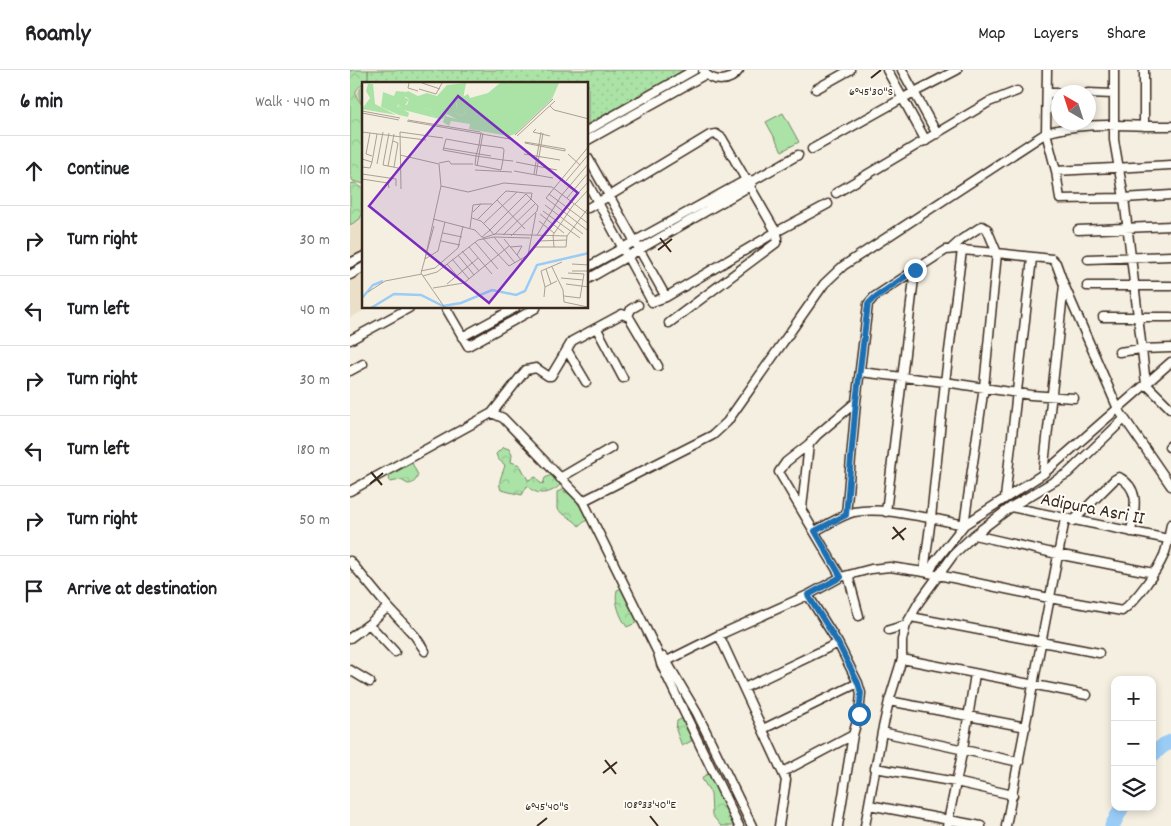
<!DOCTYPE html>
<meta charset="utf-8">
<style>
body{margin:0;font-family:Dekko,sans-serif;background:#f2f2f2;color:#202124}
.controls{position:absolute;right:15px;bottom:15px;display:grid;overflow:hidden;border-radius:10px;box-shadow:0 2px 8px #0003}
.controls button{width:45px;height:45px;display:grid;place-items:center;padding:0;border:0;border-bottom:1px solid #e0e0e0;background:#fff;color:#202124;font:25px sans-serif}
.compass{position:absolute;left:701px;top:15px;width:45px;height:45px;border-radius:50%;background:#fff;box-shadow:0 2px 8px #0003;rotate:321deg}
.stop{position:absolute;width:15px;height:15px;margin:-11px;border:4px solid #1f6fb2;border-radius:50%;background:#fff}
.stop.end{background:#1f6fb2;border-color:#fff;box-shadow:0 1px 5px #0008}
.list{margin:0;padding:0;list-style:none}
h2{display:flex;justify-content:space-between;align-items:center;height:65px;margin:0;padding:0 20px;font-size:21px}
h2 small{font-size:16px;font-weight:400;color:#757577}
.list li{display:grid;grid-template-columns:32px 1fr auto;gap:15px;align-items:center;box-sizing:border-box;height:70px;padding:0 20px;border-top:1px solid #e0e0e0}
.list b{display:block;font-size:19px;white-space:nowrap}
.list em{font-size:16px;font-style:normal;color:#757577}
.icon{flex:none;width:28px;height:28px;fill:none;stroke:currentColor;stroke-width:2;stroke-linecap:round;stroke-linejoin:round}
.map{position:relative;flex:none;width:821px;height:756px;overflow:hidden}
header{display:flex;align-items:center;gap:30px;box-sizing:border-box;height:70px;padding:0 25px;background:#fff;border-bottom:1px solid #e0e0e0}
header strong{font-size:24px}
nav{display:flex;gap:28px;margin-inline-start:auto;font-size:18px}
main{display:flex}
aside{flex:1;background:#fff}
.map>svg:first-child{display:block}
.built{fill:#ebe0c7}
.grass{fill:url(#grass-dots);stroke:#738662}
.forest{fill:url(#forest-crowns);stroke:#738662}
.park{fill:#abe3a7;stroke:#738662}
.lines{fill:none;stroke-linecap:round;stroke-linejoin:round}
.river{stroke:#9accf6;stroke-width:15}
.minor-casing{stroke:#3b2a1e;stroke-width:11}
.minor{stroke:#fdfcf7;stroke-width:8}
.route{stroke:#1f6fb2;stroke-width:6}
.ticks{fill:none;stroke:#3b2a1e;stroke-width:2}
.labels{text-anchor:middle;stroke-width:4;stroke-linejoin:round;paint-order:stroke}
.street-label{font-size:19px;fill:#3b2a1e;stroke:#fdfcf7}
.inset-river{fill:none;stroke:#9accf6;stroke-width:2.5}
.inset-road{fill:none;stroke:#aba093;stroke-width:1}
.view{fill:#7b2cbf;fill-opacity:0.15;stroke:#7b2cbf;stroke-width:2.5}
.inset-edge{fill:none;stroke:#3b2a1e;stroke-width:2.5}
.ticks-label{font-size:12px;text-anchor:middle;fill:#3b2a1e;stroke:#fdfcf7;stroke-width:4;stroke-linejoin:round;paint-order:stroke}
</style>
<header>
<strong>Roamly</strong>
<nav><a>Map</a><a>Layers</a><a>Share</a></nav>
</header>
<main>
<aside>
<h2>6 min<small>Walk · 440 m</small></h2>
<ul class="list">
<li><svg class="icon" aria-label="ahead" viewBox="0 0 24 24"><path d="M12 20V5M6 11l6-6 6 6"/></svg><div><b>Continue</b></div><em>110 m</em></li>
<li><svg class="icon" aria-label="right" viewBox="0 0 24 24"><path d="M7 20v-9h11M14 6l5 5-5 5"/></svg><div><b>Turn right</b></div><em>30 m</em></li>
<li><svg class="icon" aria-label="left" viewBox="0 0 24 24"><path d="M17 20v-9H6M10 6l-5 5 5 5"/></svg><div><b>Turn left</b></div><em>40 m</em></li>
<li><svg class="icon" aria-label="right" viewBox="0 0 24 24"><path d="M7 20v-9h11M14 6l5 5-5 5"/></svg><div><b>Turn right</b></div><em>30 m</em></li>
<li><svg class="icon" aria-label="left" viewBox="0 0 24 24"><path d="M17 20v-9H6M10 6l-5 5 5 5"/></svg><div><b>Turn left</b></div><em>180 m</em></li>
<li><svg class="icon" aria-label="right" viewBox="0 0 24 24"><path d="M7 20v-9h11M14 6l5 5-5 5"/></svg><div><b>Turn right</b></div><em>50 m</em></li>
<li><svg class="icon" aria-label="arrive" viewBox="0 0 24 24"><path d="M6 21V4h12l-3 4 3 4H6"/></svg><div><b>Arrive at destination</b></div></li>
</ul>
</aside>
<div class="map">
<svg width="821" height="756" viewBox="0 0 821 756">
<defs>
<pattern id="grass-dots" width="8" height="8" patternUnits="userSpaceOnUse" patternTransform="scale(1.25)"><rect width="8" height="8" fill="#abe3a7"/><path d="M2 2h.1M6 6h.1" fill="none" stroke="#94c38f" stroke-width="1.8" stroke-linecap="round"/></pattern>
<pattern id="forest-crowns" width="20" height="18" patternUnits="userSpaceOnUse" patternTransform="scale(1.25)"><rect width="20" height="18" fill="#abe3a7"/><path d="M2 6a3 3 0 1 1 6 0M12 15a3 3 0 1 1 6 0" fill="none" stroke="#94c38f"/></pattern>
</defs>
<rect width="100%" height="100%" fill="#f5efe1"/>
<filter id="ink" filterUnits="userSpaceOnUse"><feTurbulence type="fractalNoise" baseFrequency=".02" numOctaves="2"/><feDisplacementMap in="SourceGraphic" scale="10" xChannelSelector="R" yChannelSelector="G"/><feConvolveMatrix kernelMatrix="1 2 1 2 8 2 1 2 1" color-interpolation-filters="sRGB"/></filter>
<g filter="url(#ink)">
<path class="built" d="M14 148V180L0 188V156Z
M14 203V238H18L0 248V211Z"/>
<path class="grass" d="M18 0H335L238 54V14H14V37C0 16 19 19 18 0Z"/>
<path class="forest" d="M0 0H18V9C6 20 0 21 14 37V114L3 111 0 105Z
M5 113 14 119 12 133 13 141 10 149 0 155V114Z
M153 377 159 379 162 385 161 392 170 395 178 410 186 407 190 413 193 414 195 408 201 405 208 408 211 414C205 421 193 426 184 421 181 420 179 417 177 416L172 425 151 420C147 411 153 404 155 395L148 389 146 384Z
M62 393 68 405C66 410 64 414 58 414L51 410 40 412 39 406Z
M212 420C226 426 231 437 237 450L229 456C223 448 214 446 207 439V422Z
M272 518 288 552 277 557C270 547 264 532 267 520Z
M335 647 345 669 332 676 326 660 327 651Z
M362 702 388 756H371L362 745 361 723 352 709 354 706Z"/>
<path class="park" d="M433 43 449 72 432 81 416 52Z"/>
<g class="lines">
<path class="river" d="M802 685 814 675 821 672
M762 756 772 737"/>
<g class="minor-casing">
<path id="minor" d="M537 0 576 71
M552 0 587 64
M697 0 696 63 706 101 710 129 774 128 821 125
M764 0V70L774 128 796 314
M794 0V56
M353 1C363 13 380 13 389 0
M466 19 500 0
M697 23H708
M738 23 763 24
M238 60 344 0
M238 70 356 4
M462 79 553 28 607 0
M238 88 316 227
M706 101 821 95
M238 114 302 232 316 227 426 162 372 68 366 64 360 65 259 126 238 138
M486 123 639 32 667 21
M728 160 821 156
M602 178 612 169 632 156 637 159 647 183 612 180 595 312 581 448 614 455 634 317 647 183 702 189 706 193 714 215 693 404
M738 189 821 186
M0 193 14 186
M238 197 396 110H400
M0 205 14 197
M238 209 400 116 404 110 448 85
M737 216H821
M715 217 768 339 821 416
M96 238 118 276 186 238
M278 246 281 239 288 235
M753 247H821
M319 253 426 173 428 168 426 162 478 134
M247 259 273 308
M112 267 165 238
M0 270 59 238
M217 280 236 312
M769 282 791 279 821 278
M0 301 13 294
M510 302 595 312 681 325 724 328
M796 314 821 339
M142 343 171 306 176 300 186 298 198 306H201L222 271 272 244 279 247 308 296
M459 374 436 392 429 402 491 507
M819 377 821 375
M210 408 261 378
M0 421 142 343 153 348 233 431 308 583 311 594 389 756
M655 428 682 188
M233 431 363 365 377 352 474 214 493 196 696 63C736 50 780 57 821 56
M661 437 818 469
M452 438 459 374 467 365 506 332
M536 442 565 200 596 180 606 179
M496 445 506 332 518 234 524 227 565 200
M723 451 764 410 769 407C792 420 784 441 781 462
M465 461C477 455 490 446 504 442 528 437 556 445 581 448L574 502
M624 465 707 484 804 503
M0 491 38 537 65 566 75 581
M579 503 584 493 614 455 693 404 821 292
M498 505 509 546
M458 525 488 573 508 613 511 623 509 644 503 665 488 756
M561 547 749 583
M19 554 38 537
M539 560 556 555
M369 565 436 710 429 756
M0 568 19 554 45 582
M314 587 347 643 402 756
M552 589 737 625
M311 594 369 565 458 525 491 507 521 499 540 497 574 502 699 528 772 541C787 529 806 503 814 485 818 475 819 464 821 454
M0 600 20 612
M394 618 488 573
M539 631 676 657
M413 659 508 613
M532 662 669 692
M525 698 606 712 663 725
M433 702 503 665
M519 735 631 756
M515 756 532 662 539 631 552 589V570L556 555 569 532 604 484 624 465 661 437 718 403 774 349
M597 756 613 679 625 604
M656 756 715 449"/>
</g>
<use href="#minor" class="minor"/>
</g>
</g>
<g class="lines" filter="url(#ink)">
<path class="route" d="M509 644 511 623 508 613 488 573 458 525 491 507 465 461 496 445 506 332 518 234 524 228 565 200"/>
</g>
<path class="ticks" d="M521 8 531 0M310 168 321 182M308 180 322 169M21 402 32 415M20 414 33 403M543 457 554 470M542 469 556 458M255 690 266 704M253 703 267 692M300 746 308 756M187 756 197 748"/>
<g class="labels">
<g class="street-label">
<text transform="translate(743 437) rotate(11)" y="7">Adipura Asri II</text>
</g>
</g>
<g transform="translate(12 12)">
<rect width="226" height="226" fill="#f5efe1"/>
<path d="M138 1H197L190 17 153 52 147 54 107 47 108 42 89 39 87 44 81 40 83 34 94 37V32L100 34 104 30 94 28 95 18 106 12 108 16 126 11ZM34 9 45 10 43 16 47 17 40 28 37 22 35 24 39 28 37 33 19 25 21 10 32 14ZM51 20H59L60 26 82 30H68L73 36 42 28Z" fill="#abe3a7"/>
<path d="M0 1 11 2 13 22 34 33 0 27 8 16 4 9 6 2ZM104 1 101 17 94 21V27L104 30 100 34 91 30 97 33 94 37 85 32 80 37 73 36 67 29 70 28 59 26V20H54L42 28 47 31 46 35 37 33 36 21 40 27 42 22 45 23 47 17 41 13 46 9 56 14 65 11 75 14 85 3Z" fill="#abe3a7"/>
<path class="inset-river" d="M0 216 11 203 21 199M9 226 32 212 59 213 81 224 99 221 130 208 154 213 163 209 175 183 227 171"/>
<path class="inset-road" d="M47 1 46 6 56 9M60 1 78 7M57 7 74 12 80 1M188 24 192 28 227 37M0 29 38 36M0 31 37 38M46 38 118 50M45 39 148 57M174 47 171 50 188 54M0 50 64 58M119 50 117 63 114 74 113 83 139 88 141 78 142 68 141 66 119 63H117L84 57 81 68 114 74 141 78 151 79M8 51 4 72 10 74M153 53 191 17M155 54 193 19M31 59 36 61 32 85M163 61V60L203 67V69ZM81 66 129 74M162 72 198 78M206 72 218 83M38 73 77 82 79 104 63 177M0 77 10 80 8 86 0 85M10 80 15 52M154 80 195 88M77 81 87 79 89 82H111M15 82 21 50M21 83 27 51M21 83 36 86M26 84 32 52M115 84 121 51M113 88 150 90M152 89 191 96M0 92 34 97V104M172 92 179 50M174 93 181 51M0 97 26 101 27 106M204 99 227 72M79 104 106 110 142 101 190 105 227 133M39 107 38 50 81 56M187 112 227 142M205 116 227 90M135 118 163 147M209 119 227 99M213 122 227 107M183 123 221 152M181 129 218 156M111 130 119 122H130M178 132 202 151M110 136 119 139 128 148 120 155M71 137 113 148 147 184 166 173 174 131M116 137 144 109 155 110M177 139 192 151M122 141 155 110 163 111M72 144 59 191 83 226M108 146 111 123 119 122M225 148 184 116 227 64M81 151 100 155M141 153 173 122M175 153 199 114 227 81M149 154 175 129 176 124 169 117 132 153 128 148 164 112 169 117 170 111H163M132 155 153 181M121 156 133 152 205 154 227 125M142 157 160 179M79 159 98 163M176 159 205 158M113 160 136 187M107 165 130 192M148 165 160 164 155 173M171 165H204L205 154M192 165 191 153 212 122M100 169 117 189M96 173 112 193M63 177 76 169 83 140M90 177 107 197M85 182 102 202M210 182 227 183M190 185 201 208 202 220 226 225M184 187 189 202M59 189 73 186 96 166 101 144M210 189H227M61 194 75 190 116 158 132 155 168 156M199 196 221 198M85 202 116 176M204 202 227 205M183 205 179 189 200 180M71 206 102 201 147 164M6 210 23 199 60 192M202 214 218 216 222 192 206 191M182 215 183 205 195 199M110 226H132"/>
<path class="view" d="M96 14 216 111 127 221 7 124Z"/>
<rect width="226" height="226" class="inset-edge"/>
</g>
<g class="ticks-label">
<text x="521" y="25">6°45'30"S</text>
<text x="300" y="738">108°33'40"E</text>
<text x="197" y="740">6°45'40"S</text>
</g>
</svg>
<div class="controls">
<button>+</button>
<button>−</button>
<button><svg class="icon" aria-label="layers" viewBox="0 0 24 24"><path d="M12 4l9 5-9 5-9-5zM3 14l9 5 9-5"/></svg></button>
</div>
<svg class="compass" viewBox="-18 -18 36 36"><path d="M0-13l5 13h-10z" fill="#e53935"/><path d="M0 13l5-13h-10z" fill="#757577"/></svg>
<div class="stop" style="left:509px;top:644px"></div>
<div class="stop end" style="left:565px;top:200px"></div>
</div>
</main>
